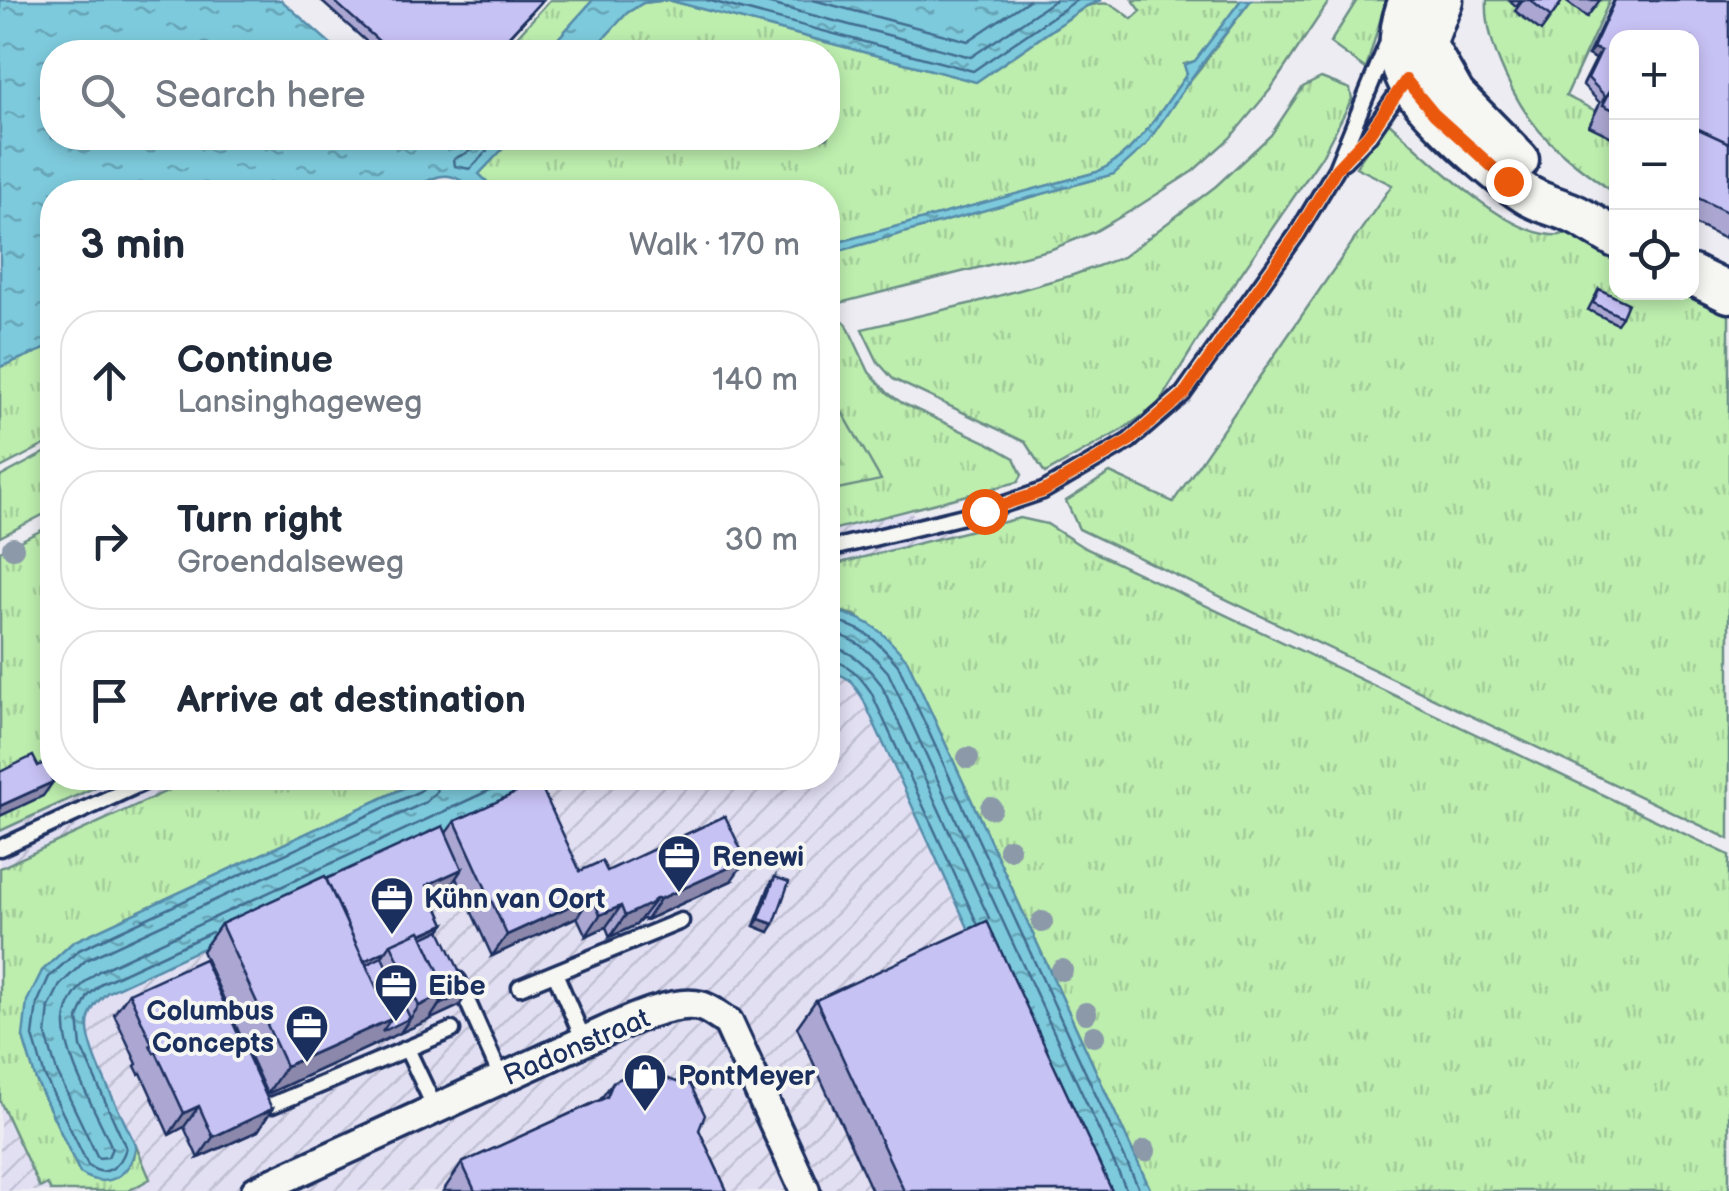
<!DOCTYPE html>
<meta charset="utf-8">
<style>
body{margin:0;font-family:"Balsamiq Sans",sans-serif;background:#f2f2f3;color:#1f2937}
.controls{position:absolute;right:30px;top:30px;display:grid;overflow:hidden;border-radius:20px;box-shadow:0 5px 15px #0003}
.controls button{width:90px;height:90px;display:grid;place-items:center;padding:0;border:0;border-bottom:2px solid #e0e1e3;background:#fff;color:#1f2937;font:50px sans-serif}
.stop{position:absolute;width:30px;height:30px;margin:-22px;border:8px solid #ea580c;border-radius:50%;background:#fff}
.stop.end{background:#ea580c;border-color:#fff;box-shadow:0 2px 10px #0008}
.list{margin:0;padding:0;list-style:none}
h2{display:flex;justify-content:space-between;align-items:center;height:130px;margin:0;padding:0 40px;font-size:42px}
h2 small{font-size:32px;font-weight:400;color:#747a83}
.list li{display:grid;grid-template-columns:65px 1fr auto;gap:30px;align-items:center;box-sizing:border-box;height:140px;margin:0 20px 20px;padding:0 20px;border:2px solid #e0e1e3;border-radius:40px}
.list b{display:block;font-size:38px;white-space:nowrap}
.list p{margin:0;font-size:32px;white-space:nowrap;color:#747a83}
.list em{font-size:32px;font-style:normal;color:#747a83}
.icon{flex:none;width:55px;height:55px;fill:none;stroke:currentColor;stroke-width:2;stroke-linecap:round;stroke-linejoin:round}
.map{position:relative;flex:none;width:1729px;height:1191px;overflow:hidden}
.search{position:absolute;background:#fff;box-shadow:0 5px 15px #0003;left:40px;top:40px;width:800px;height:110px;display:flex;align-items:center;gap:25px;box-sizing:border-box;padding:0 35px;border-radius:40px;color:#747a83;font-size:38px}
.panel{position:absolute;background:#fff;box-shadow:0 5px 15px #0003;left:40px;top:180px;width:800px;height:610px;border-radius:40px}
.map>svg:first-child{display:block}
.industrial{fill:url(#industrial-furrows)}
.grass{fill:url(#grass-tufts);stroke:#6c8e86;stroke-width:2.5}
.forest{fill:url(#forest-firs);stroke:#6c8e86;stroke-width:2.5}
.water{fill:url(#water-ripples);stroke:#568caa;stroke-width:2.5}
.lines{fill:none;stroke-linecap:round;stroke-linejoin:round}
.shore{stroke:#426d90;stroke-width:2.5}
.lane-casing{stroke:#1b2f5e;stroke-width:21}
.street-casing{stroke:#1b2f5e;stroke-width:35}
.secondary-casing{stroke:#1b2f5e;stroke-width:45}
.lane{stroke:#f6f6f2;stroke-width:14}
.street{stroke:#f6f6f2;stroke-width:28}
.secondary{stroke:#f6f6f2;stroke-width:38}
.tree{fill:#8b99a9}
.wall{fill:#aba7d2;stroke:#1b2f5e;stroke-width:2.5}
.shaded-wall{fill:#8b88ab;stroke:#1b2f5e;stroke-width:2.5}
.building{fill:#c7c2f4;stroke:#1b2f5e;stroke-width:2.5}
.route{stroke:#ea580c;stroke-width:12}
.labels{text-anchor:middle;stroke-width:8;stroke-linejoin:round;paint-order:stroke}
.poi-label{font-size:28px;font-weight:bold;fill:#1b2f5e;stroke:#f6f6f2;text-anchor:start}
.street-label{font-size:28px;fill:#1b2f5e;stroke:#f6f6f2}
</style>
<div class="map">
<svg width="1729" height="1191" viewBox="0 0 1729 1191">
<defs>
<pattern id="industrial-furrows" width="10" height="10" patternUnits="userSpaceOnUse" patternTransform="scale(2.5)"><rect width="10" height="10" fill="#e2dff3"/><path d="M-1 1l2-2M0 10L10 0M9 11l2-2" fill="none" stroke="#c1c0d3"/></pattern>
<pattern id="grass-tufts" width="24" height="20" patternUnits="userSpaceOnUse" patternTransform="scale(2.5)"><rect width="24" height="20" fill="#bdeeae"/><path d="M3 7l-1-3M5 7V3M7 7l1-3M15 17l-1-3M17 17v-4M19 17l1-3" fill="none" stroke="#a2cc98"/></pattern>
<pattern id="forest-firs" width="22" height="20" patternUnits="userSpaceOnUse" patternTransform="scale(2.5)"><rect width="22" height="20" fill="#bdeeae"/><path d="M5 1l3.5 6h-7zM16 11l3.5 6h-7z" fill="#a2cc98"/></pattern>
<pattern id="water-ripples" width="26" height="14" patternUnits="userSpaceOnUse" patternTransform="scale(2.5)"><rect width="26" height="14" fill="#7dcadc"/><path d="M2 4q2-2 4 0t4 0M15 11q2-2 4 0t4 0" fill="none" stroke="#66a4b6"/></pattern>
</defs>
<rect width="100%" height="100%" fill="#edecf2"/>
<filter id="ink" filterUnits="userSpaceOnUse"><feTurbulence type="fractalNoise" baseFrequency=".01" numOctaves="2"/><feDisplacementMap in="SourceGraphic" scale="20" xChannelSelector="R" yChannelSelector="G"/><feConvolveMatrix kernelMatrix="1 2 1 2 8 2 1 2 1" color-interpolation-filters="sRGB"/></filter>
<g filter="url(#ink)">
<path class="industrial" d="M883 499 1333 715 1729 1191H0V776L828 778V512Z"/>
<path class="grass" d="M550 0H593L546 52H503Z
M668 0 976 82 1087 6C1111 0 1113 4 1132 19L1141 11 1133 0H1241L1195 61 1184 64 1187 74C1161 110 1138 152 1097 172L828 245V192H498L478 175 513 138H828V52H591L627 13 643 3Z
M1251 0H1330L1270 90 1230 138 1193 171 1134 209 1094 232 1052 249 828 306V254L1114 174 1201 67Z
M1357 0H1386L1366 69 1330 43Z
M1487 0H1610L1566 96 1616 121V194C1593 178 1569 161 1549 141 1518 111 1484 43 1487 0Z
M1321 78 1350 89 1352 99 1322 156 1218 307 1157 406 1120 431 1045 473 1025 442 893 379 878 362 862 329 977 302 1073 275 1123 257 1216 186 1271 135 1303 87Z
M1387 121C1425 154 1508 240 1560 235 1564 234 1570 230 1574 228L1616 251V292H1692L1729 310V839L1079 529 1066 501 1110 473 1173 502 1392 185 1356 167Z
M838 318 846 323 869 372 888 393 902 403 986 442 1014 458 1022 475 1018 482 828 531V321Z
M52 346V441L0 468V367Z
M52 449V510L0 537V477Z
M1020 518 1047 524 1083 547 1729 855V1191H1151L907 660 855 615 828 609V566Z
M52 525V778H115L0 831V551Z
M195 778H425L73 942 42 971 23 1037 36 1080 80 1173 134 1158 136 1146 150 1179 128 1191H51L47 1184 40 1188 0 1101V868Z"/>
<path class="forest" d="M828 387 881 480 828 491Z"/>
<path class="water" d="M0 0H281L340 52H52V138H434L448 150 462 145 469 138H513L479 174 498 192H477C447 166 439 175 407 192H52V346L0 367Z
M593 0H667L643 3 627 13 591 52H546Z
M668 0H1101L1086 6 976 82Z
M1241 0H1251L1192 77 1146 145 1114 174 828 254V245L1097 172C1138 152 1161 110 1187 74L1184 65 1195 61Z
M828 609C869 619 880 628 907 660L1151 1191H1089L862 697 850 680 828 668Z
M425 778H569L108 992C98 1000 88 1012 88 1026 87 1051 124 1120 136 1146 130 1176 108 1191 80 1173L36 1080 23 1037 27 1001 42 971 73 942Z"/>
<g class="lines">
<path class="shore" d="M707 0 973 71 1077 0
M755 0 971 57 1055 0
M813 0 968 41 1029 0
M476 138C476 152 464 153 454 159L455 166 470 169 499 138
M828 619C864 628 874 637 898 665L1140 1191
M828 632C857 639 868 649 888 672L1127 1191
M828 647C852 649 867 666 881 684L989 918
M828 660C848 662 860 676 871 692L977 923
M439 778 436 792 426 802 86 960 60 985 49 1007 46 1035 57 1072 98 1158 108 1157 112 1148C98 1114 63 1057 65 1022 66 1001 82 982 99 971L516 778
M212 932 102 983 88 996 78 1018 81 1047 126 1148C121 1166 105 1180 88 1165L45 1077 33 1036 37 1004 49 977 79 950 420 791 425 785 426 778"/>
<g class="lane-casing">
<path id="lane" d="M1344 161 1369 135 1404 84
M828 549 984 511 1043 491 1129 441 1183 394 1297 234 1336 169 1390 37
M0 848 153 778
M555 973 584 1041
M458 980 501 1077
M520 987 681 921
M407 1049 435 1108
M272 1105 452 1030"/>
</g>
<g class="street-casing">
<path id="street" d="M256 1191 584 1041C612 1029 670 998 700 1006 710 1008 719 1017 728 1022L805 1191"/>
</g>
<g class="secondary-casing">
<path id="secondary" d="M1409 0C1399 22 1396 53 1405 76 1414 101 1507 186 1533 198 1546 205 1562 208 1576 215 1590 222 1603 231 1616 238
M1426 44 1455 95 1519 160
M1415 65 1426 44 1443 0
M1692 275 1729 293"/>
</g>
<use href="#lane" class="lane"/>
<use href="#street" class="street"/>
<use href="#secondary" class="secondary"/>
</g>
<g class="tree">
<circle cx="13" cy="548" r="11"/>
<circle cx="968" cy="758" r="11"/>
<circle cx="991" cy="808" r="11"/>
<circle cx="1009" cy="849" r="11"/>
<circle cx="1042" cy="922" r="11"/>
<circle cx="1062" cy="970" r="11"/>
<circle cx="1086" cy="1013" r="11"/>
<circle cx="1094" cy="1036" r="11"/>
<circle cx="1145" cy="1151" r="11"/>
</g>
<path class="wall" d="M320 0H543L496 52H378Z
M1509 0H1521L1516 6Z
M1523 0H1563L1541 31 1515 11Z
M1564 0H1600L1587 17Z
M1614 0H1729V235L1726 234 1723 238 1692 223V38H1616V139L1589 126 1600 103 1583 85 1596 59 1588 55Z
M1599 289 1622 317 1617 324 1588 310Z
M455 821 580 871H607L731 881 646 920 642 919 636 925 610 937 606 927 586 936 577 917 492 956 456 878 448 890 433 897 445 924 440 930 459 1006 267 1094 202 951 221 924 326 879 446 833Z
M775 877 769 932 754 926 770 884Z
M129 993 272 1109 258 1131 198 1158 184 1127 169 1135 141 1073 139 1074 135 1066 137 1064 114 1014Z
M816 1000 1112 1191H872L797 1027Z
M613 1082 699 1130 727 1191H443L462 1163 600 1100Z"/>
<path class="shaded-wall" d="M1593 48 1601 51 1596 59 1588 55Z
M53 782 43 796 0 816V806Z
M746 860 731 881 646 920 660 899Z
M462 869 448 890 412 906 427 885Z
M592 896 577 917 492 956 507 935Z
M657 898 636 925 610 937 625 916Z
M621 906 606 927 586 936 600 915Z
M759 919 774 924 769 932 754 926Z
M445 924 430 945 393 948Z
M386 951 372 971 358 964Z
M469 991 459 1006 429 1020 439 1005Z
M448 992 429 1020 400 1033 419 1006Z
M410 1018 400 1033 267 1094 286 1066 391 1019Z
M199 1106 184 1127 169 1135 184 1113Z
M272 1109 258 1131 198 1158 213 1137Z"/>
<path class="building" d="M333 0H542L494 52H391Z
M1530 0H1563L1551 17Z
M1615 0H1729V143L1692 126V38H1616V90L1612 88 1602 102 1605 96 1588 78 1601 51 1593 48Z
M1612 88 1616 90V111L1603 105Z
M1692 126 1729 143V213L1692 195Z
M1599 289 1628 303 1622 317 1593 303Z
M33 756 38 766 44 763 53 782 0 806V772Z
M539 782 580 871 602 861 607 871 725 816 746 860 660 899 657 898 650 904 625 916 621 906 600 915 592 896 507 935 455 821Z
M443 826 462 869 427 885 445 924 422 934 420 931 391 944 386 951 364 961 326 879Z
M325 876 391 1019 286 1066 221 924Z
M775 877 789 882 774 924 759 919Z
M987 921 1112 1191H904L816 1000Z
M440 930 469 991 439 1005 448 992 423 938Z
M420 931 448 992 419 1006 391 944Z
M382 957 410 1018 382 1032 391 1019 366 965Z
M204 959 272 1109 213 1137 199 1106 184 1113 156 1052 154 1053 150 1045 152 1044 129 993Z
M645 1067 651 1073 685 1085 690 1084 705 1115 699 1130 727 1191H475L462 1163 607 1097 613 1082Z"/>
</g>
<g class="lines" filter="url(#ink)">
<path class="route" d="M984 511 1044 491 1130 440 1184 394 1297 234 1336 169 1369 134 1406 80 1434 114 1508 181"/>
</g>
<defs>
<g id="office-pin" transform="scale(2.25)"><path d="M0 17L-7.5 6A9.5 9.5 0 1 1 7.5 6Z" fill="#1b2f5e" stroke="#f6f6f2"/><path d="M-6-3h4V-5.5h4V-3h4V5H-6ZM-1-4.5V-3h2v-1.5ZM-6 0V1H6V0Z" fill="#fff"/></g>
<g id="shop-pin" transform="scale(2.25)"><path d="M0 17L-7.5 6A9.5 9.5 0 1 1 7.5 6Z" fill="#1b2f5e" stroke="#f6f6f2"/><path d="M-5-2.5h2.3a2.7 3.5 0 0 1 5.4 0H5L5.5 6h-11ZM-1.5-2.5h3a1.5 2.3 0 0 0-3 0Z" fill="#fff"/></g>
</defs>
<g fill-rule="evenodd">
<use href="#office-pin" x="679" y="856"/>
<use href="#office-pin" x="392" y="898"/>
<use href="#office-pin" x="396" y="985"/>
<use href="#office-pin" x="307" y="1026"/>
<use href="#shop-pin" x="645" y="1075"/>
</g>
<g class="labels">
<g class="poi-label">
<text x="712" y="866">Renewi</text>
<text x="424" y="908">Kühn van Oort</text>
<text x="428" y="995">Eibe</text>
<text x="274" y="1020" text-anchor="end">Columbus<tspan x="274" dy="32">Concepts</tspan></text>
<text x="678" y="1085">PontMeyer</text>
</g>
<g class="street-label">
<text transform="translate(576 1046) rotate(-23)" y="10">Radonstraat</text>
</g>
</g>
</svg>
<div class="controls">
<button>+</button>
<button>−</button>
<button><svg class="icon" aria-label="locate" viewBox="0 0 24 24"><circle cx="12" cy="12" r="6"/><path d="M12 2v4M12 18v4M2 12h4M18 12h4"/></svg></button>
</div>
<div class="stop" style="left:984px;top:511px"></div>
<div class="stop end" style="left:1508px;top:181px"></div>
<div class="search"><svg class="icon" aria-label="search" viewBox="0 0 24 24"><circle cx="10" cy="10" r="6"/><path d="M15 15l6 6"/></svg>Search here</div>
<section class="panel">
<h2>3 min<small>Walk · 170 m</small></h2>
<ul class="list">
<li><svg class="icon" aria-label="ahead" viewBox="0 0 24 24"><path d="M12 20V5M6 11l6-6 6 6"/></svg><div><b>Continue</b><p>Lansinghageweg</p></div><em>140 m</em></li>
<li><svg class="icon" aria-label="right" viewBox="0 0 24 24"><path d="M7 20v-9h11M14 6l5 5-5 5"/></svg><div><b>Turn right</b><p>Groendalseweg</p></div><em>30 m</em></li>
<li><svg class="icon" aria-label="arrive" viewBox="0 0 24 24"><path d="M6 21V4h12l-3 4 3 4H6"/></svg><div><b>Arrive at destination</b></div></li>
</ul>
</section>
</div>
